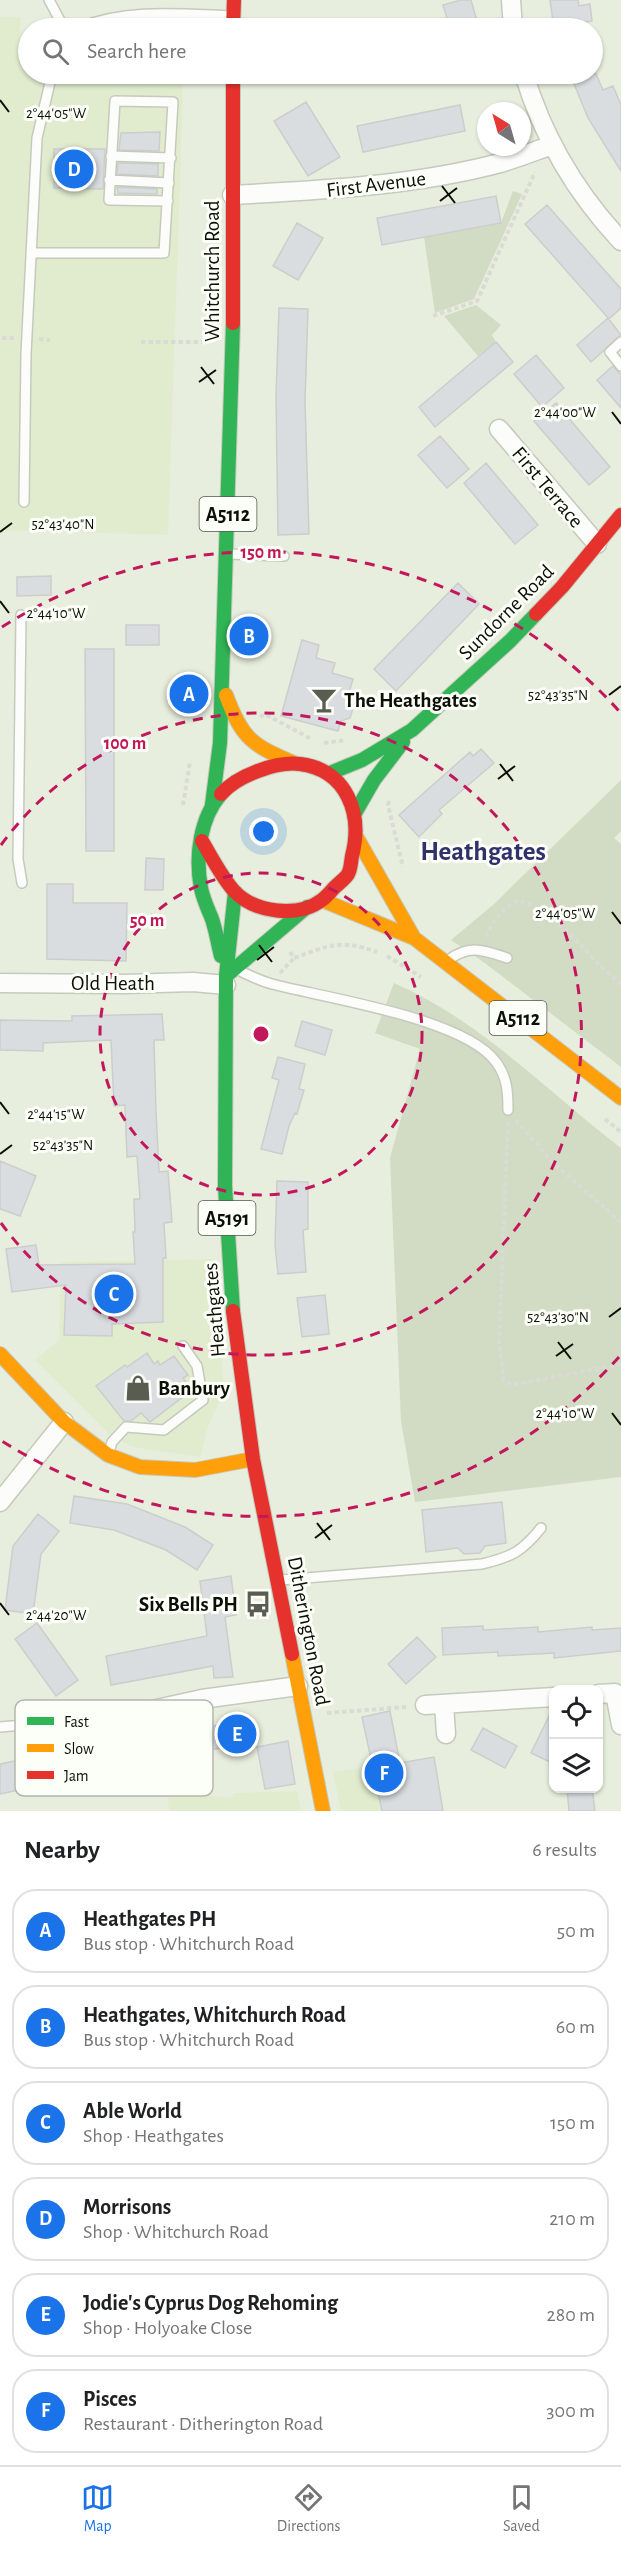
<!DOCTYPE html>
<meta charset="utf-8">
<style>
body{margin:0;font-family:"Alegreya Sans",sans-serif;background:#f2f2f2;color:#202124}
.controls{position:absolute;right:18px;bottom:18px;display:grid;overflow:hidden;border-radius:12px;box-shadow:0 2px 4px #0004}
.controls button{width:54px;height:54px;display:grid;place-items:center;padding:0;border:0;border-bottom:2px solid #e0e0e0;background:#fff;color:#202124;font:30px sans-serif}
.compass{position:absolute;left:477px;top:102px;width:54px;height:54px;border-radius:50%;background:#fff;box-shadow:0 2px 4px #0004;rotate:323deg}
.you{position:absolute;left:264px;top:832px;width:21px;height:21px;margin:-15px;border:4px solid #fff;border-radius:50%;background:#1a73e8;box-shadow:0 0 0 9px #1a73e833}
.badge{display:grid;place-items:center;width:39px;height:39px;border-radius:50%;background:#1a73e8;color:#fff;font-size:20px;font-weight:700}
.pin{position:absolute;translate:-50% -50%;border:3px solid #fff;box-shadow:0 2px 6px #0006}
.list{margin:0;padding:0;list-style:none}
h2{display:flex;justify-content:space-between;align-items:center;height:78px;margin:0;padding:0 24px;font-size:26px}
h2 small{font-size:20px;font-weight:400;color:#757577}
.list li{display:grid;grid-template-columns:39px 1fr auto;gap:18px;align-items:center;box-sizing:border-box;height:84px;margin:0 12px 12px;padding:0 12px;border:2px solid #e0e0e0;border-radius:24px}
.list b{display:block;font-size:22px;white-space:nowrap}
.list p{margin:0;font-size:20px;white-space:nowrap;color:#757577}
.list em{font-size:20px;font-style:normal;color:#757577}
.icon{flex:none;width:33px;height:33px;fill:none;stroke:currentColor;stroke-width:2;stroke-linecap:round;stroke-linejoin:round}
.map{position:relative;flex:none;width:621px;height:1811px;overflow:hidden}
.search{position:absolute;background:#fff;box-shadow:0 2px 4px #0004;left:18px;right:18px;top:18px;height:66px;display:flex;align-items:center;gap:15px;box-sizing:border-box;padding:0 21px;border-radius:33px;color:#757577;font-size:22px}
.sheet{height:654px;background:#fff}
nav{display:flex;justify-content:space-around;align-items:center;box-sizing:border-box;height:84px;border-top:2px solid #e0e0e0;background:#fff;font-size:16px;color:#757577}
nav a{display:grid;justify-items:center;gap:3px}
nav .on{color:#1a73e8}
.map>svg:first-child{display:block}
.built{fill:#e1eccf}
.green{fill:#d2dbc3}
.building{fill:#d9dddf;stroke:#cbcecc;stroke-width:1.5}
.lines{fill:none;stroke-linecap:round;stroke-linejoin:round}
.lane-casing{stroke:#c5cabd;stroke-width:12}
.street-casing{stroke:#c5cabd;stroke-width:21}
.fast-casing{stroke:#c5cabd;stroke-width:16}
.slow-casing{stroke:#c5cabd;stroke-width:16}
.jam-casing{stroke:#c5cabd;stroke-width:16}
.path{stroke:#d9dbd5;stroke-width:4;stroke-dasharray:4.5 3;stroke-linecap:butt}
.lane{stroke:#fcfcfa;stroke-width:9}
.street{stroke:#fcfcfa;stroke-width:18}
.fast{stroke:#30b455;stroke-width:14}
.slow{stroke:#ff9f0a;stroke-width:14}
.jam{stroke:#e5322d;stroke-width:14}
.ticks{fill:none;stroke:#0c0f06;stroke-width:2}
.ring{fill:none;stroke:#c2185b;stroke-width:3;stroke-dasharray:10 8}
.labels{text-anchor:middle;stroke-width:6;stroke-linejoin:round;paint-order:stroke}
.shield{fill:#fcfef8;stroke:#54574f;stroke-width:1.5}
.shield-label{font-size:20px;font-weight:bold;fill:#0c0f06}
.street-label{font-size:21px;fill:#0c0f06;stroke:#fcfef8}
.poi-label{font-size:21px;font-weight:bold;fill:#0c0f06;stroke:#fcfef8;text-anchor:start}
.district-label{font-size:27px;font-weight:bold;fill:#31316c;stroke:#fcfef8}
.key{fill:#fcfef8;stroke:#b4b6af;stroke-width:1.5}
.key-label{font-size:16px;fill:#0c0f06}
.ticks-label{font-size:15px;text-anchor:middle;fill:#0c0f06;stroke:#fcfef8;stroke-width:6;stroke-linejoin:round;paint-order:stroke}
.centre{fill:#c2185b;stroke:#fcfef8;stroke-width:3}
.ring-label{font-size:18px;text-anchor:middle;font-weight:bold;fill:#c2185b;stroke:#fcfef8;stroke-width:6;stroke-linejoin:round;paint-order:stroke}
</style>
<div class="map">
<svg width="621" height="1811" viewBox="0 0 621 1811">
<rect width="100%" height="100%" fill="#e8eedd"/>
<path class="built" d="M0 17H21L19 48 28 53V74H64L76 80 81 74H182L183 95 168 535 0 530Z
M215 1259 224 1392 208 1427 200 1457 133 1447 111 1436 35 1360 59 1340 61 1262Z
M434 1757 443 1811H341L333 1772Z
M167 1790 232 1798 234 1793 297 1791 301 1811H169Z"/>
<path class="green" d="M513 191 522 194 474 299 435 313 424 237 501 223Z
M476 305 501 325 492 335 496 342 478 356 444 316Z
M621 780V831L614 838 621 844V1067L482 961 451 940 493 905Z
M394 983C481 1021 547 1091 621 1148V1477L415 1502 401 1421 390 1158 420 1049 375 1033Z"/>
<path class="building" d="M461 0H471L479 28H450L443 5Z
M550 0H578L579 6 590 4 592 21 581 23 582 28H554Z
M570 74H596L603 90 613 86 621 105V171L588 118Z
M306 102 340 157 308 176 274 121Z
M460 105 465 131 363 152 357 126Z
M160 132 159 151 119 150 121 133Z
M54 149H105L103 189 54 188Z
M118 163 158 164V176L117 174Z
M117 187 157 189V194L118 193Z
M496 196 501 223 382 245 377 218Z
M547 205 621 289V308L609 319 525 224Z
M297 223 323 238 298 280 273 266Z
M279 308 308 309 305 401 309 534 278 535 276 397Z
M608 318 621 335 591 362 577 345Z
M496 342 513 362 435 427 419 407Z
M536 355 564 388 542 407 514 374Z
M613 366 621 375V408L597 380Z
M556 403 610 467 589 485 534 421Z
M440 436 469 469 447 488 418 455Z
M486 463 538 525 515 544 464 483Z
M51 576V595L17 596V577Z
M458 583 479 604 396 691 374 669Z
M126 625H159V645H126Z
M302 640 319 645 316 658 335 663 332 673 353 679 348 696 355 702 350 718 341 721 338 731 281 716Z
M85 649H114V851H86Z
M481 749 494 763 439 810 442 814 419 837 399 815 470 752 473 756Z
M146 858 164 859 163 890H145Z
M47 884H73V903H127L126 961 47 959Z
M162 1014 164 1040H154L156 1112 159 1172 168 1171 172 1222 164 1223 166 1258H163V1322L112 1324V1336L64 1335 66 1285 12 1292 6 1249 36 1245 39 1265 135 1264 133 1232H135L134 1199H140L137 1156 127 1157 125 1105 114 1106 111 1040 43 1043V1051L0 1050V1020L72 1021V1016Z
M302 1021 332 1030 325 1055 295 1046Z
M278 1057 305 1064 299 1089 304 1090 297 1114 295 1113 289 1126 282 1154 261 1149 279 1080 272 1078Z
M0 1161 36 1176 20 1216 0 1209Z
M277 1181 308 1182V1229L303 1230 306 1272 278 1274 275 1244Z
M325 1295 329 1334 302 1337 297 1298Z
M147 1353 154 1364 158 1361 160 1365 174 1356 188 1375 183 1378 192 1390 150 1422 141 1413 131 1421H124L96 1386 125 1365 127 1367Z
M74 1496 127 1504 185 1527 213 1545 197 1570 166 1550 114 1530 70 1523Z
M502 1502 506 1543 485 1546 480 1553 464 1554 458 1548 426 1552 422 1510Z
M38 1514 59 1531 41 1554 33 1614 5 1610 13 1546Z
M231 1576 236 1615 225 1617 233 1677 214 1678 213 1666 111 1685 106 1656 207 1636 200 1581Z
M37 1623 78 1680 56 1696 15 1639Z
M483 1626V1630L538 1627V1632L592 1627V1630L621 1628V1651L554 1658V1653L498 1656V1652L443 1655 442 1628Z
M417 1637 436 1657 406 1684 388 1664Z
M553 1708H554V1764L531 1753Z
M390 1711 400 1763 434 1757 443 1811H382L362 1717Z
M252 1719 256 1743 202 1751 203 1759 128 1772 122 1742Z
M483 1728 517 1746 505 1768 471 1750Z
M288 1741 295 1784 265 1789 257 1747Z
M87 1746 93 1774 0 1794V1764Z
M567 1788H592L595 1811H569Z"/>
<g class="lines">
<g class="lane-casing">
<path id="lane" d="M49 0 64 28
M78 28C126 8 181 14 231 16
M111 156 171 158
M109 180 169 183
M32 253H164L173 102 115 101 109 200 168 201
M621 342 610 352 621 366
M24 502 26 354 37 138 52 74
M229 554 284 556
M21 615 18 859 22 883
M447 961C469 944 483 950 507 958
M238 970C249 975 260 981 272 984 325 998 464 1018 496 1062 507 1077 508 1091 508 1110
M109 1452 112 1442 126 1427 164 1430 203 1400 197 1366 183 1346
M280 1580 482 1564C511 1557 522 1552 541 1528
M0 1727 70 1721"/>
</g>
<g class="street-casing">
<path id="street" d="M511 0 513 28
M524 74C543 137 576 193 621 241
M232 195C322 190 413 186 500 163 518 158 535 151 552 145
M499 429 597 544
M0 983 124 984 193 982 226 985
M0 1502 64 1422
M598 1694 615 1693 621 1725
M444 1704 446 1734
M425 1705 554 1697
M116 1718 202 1699 298 1686"/>
</g>
<g class="fast-casing">
<path id="fast" d="M330 773 362 760 412 730 510 641 536 614
M212 805 220 743 233 323
M355 813 374 780 403 742
M221 956C218 944 216 931 212 919 208 909 203 899 201 888 195 856 200 818 221 794
M226 976 307 907
M233 1311 225 1186 226 976 235 892"/>
</g>
<g class="slow-casing">
<path id="slow" d="M226 695C242 739 252 745 294 763
M357 838 414 938
M322 900 414 938 621 1098
M0 1354 64 1422 108 1455 140 1467 195 1470 253 1459
M292 1654 323 1811"/>
</g>
<g class="jam-casing">
<path id="jam" d="M233 28 234 0
M233 74V323
M536 614 562 587 621 515
M202 841C212 858 221 876 234 891 255 913 298 918 322 900 327 896 331 891 335 887 339 883 346 878 348 874 351 869 351 861 352 856 363 814 347 770 300 764 276 761 237 776 221 794
M233 1311 253 1459 292 1654"/>
</g>
<path class="path" d="M433 316 477 301 535 172
M2 338H14
M39 339 50 340
M141 342H209
M260 717 265 714 311 739
M324 743 346 740
M389 801 388 805 403 867
M183 805 190 762
M486 937C493 919 501 911 518 900 561 914 586 957 621 984
M290 952 294 958C330 945 341 939 377 952
M387 956 421 977
M280 973 294 958
M605 1119 621 1132
M516 1120 552 1162 621 1222
M508 1122 499 1344 504 1380 512 1385 621 1364
M327 1713 406 1707"/>
<use href="#lane" class="lane"/>
<use href="#street" class="street"/>
<use href="#fast" class="fast"/>
<use href="#slow" class="slow"/>
<use href="#jam" class="jam"/>
</g>
<path class="ticks" d="M0 100 9 112M442 186 455 203M440 201 457 188M201 367 214 384M199 382 216 370M612 412 621 424M0 532 12 523M0 601 9 613M609 695 621 686M500 764 513 781M498 779 515 766M612 912 621 924M259 945 272 962M257 960 274 947M0 1102 9 1114M0 1154 12 1145M609 1317 621 1308M558 1342 571 1359M556 1356 573 1344M612 1413 621 1425M317 1523 330 1540M315 1538 332 1525M0 1603 9 1615"/>
<g class="ring">
<circle cx="261" cy="1034" r="161"/>
<path d="M1 845A321 321 0 1 1 1 1223"/>
<path d="M619 1357A482 482 0 0 1 2 1441M2 627A482 482 0 0 1 619 711"/>
</g>
<defs>
<g id="bar-bare" transform="scale(2.07)"><path d="M-6-5H6L.8 .8V4.5H3.5V6h-7V4.5H-.8V.8Z" fill="#595d51" stroke="#fcfef8" stroke-width="2.5" paint-order="stroke"/></g>
<g id="shop-bare" transform="scale(2.07)"><path d="M-5-2.5h2.3a2.7 3.5 0 0 1 5.4 0H5L5.5 6h-11ZM-1.5-2.5h3a1.5 2.3 0 0 0-3 0Z" fill="#595d51" stroke="#fcfef8" stroke-width="2.5" paint-order="stroke"/></g>
<g id="bus-bare" transform="scale(2.07)"><path d="M-5-6H5V4H4V6H2V4H-2V6H-4V4H-5ZM-3.5-4V0h7V-4ZM-3.5 1.2v1.5H-2V1.2ZM2 1.2v1.5H3.5V1.2Z" fill="#595d51" stroke="#fcfef8" stroke-width="2.5" paint-order="stroke"/></g>
</defs>
<g fill-rule="evenodd">
<use href="#bar-bare" x="324" y="700"/>
<use href="#shop-bare" x="138" y="1388"/>
<use href="#bus-bare" x="258" y="1604"/>
</g>
<g class="labels">
<g class="shield">
<rect x="199.5" y="497" width="57" height="34" rx="4.5"/>
<rect x="489.5" y="1001" width="57" height="34" rx="4.5"/>
<rect x="198.5" y="1201" width="57" height="34" rx="4.5"/>
</g>
<g class="shield-label">
<text x="228" y="521">A5112</text>
<text x="518" y="1025">A5112</text>
<text x="227" y="1225">A5191</text>
</g>
<g class="street-label">
<text transform="translate(376 184) rotate(-7)" y="7">First Avenue</text>
<text transform="translate(212 271) rotate(-90)" y="7">Whitchurch Road</text>
<text transform="translate(548 487) rotate(50)" y="7">First Terrace</text>
<text transform="translate(506 612) rotate(-45)" y="7">Sundorne Road</text>
<text x="113" y="990">Old Heath</text>
<text transform="translate(214 1310) rotate(-95)" y="7">Heathgates</text>
<text transform="translate(309 1631) rotate(79)" y="7">Ditherington Road</text>
</g>
<g class="poi-label">
<text x="344" y="707">The Heathgates</text>
<text x="158" y="1395">Banbury</text>
<text x="238" y="1611" text-anchor="end">Six Bells PH</text>
</g>
<g class="district-label">
<text x="483" y="860">Heathgates</text>
</g>
</g>
<rect x="15" y="1700" width="198" height="96" rx="9" class="key"/>
<rect x="27" y="1717" width="27" height="8" fill="#30b455"/>
<rect x="27" y="1744" width="27" height="8" fill="#ff9f0a"/>
<rect x="27" y="1771" width="27" height="8" fill="#e5322d"/>
<g class="key-label">
<text x="64" y="1727">Fast</text>
<text x="64" y="1754">Slow</text>
<text x="64" y="1781">Jam</text>
</g>
<g class="ticks-label">
<text x="56" y="118">2°44'05"W</text>
<text x="565" y="417">2°44'00"W</text>
<text x="63" y="529">52°43'40"N</text>
<text x="56" y="618">2°44'10"W</text>
<text x="558" y="700">52°43'35"N</text>
<text x="565" y="918">2°44'05"W</text>
<text x="56" y="1119">2°44'15"W</text>
<text x="63" y="1150">52°43'35"N</text>
<text x="558" y="1322">52°43'30"N</text>
<text x="565" y="1418">2°44'10"W</text>
<text x="56" y="1620">2°44'20"W</text>
</g>
<circle cx="261" cy="1034" r="9" class="centre"/>
<g class="ring-label">
<text x="261" y="558">150 m</text>
<text x="125" y="749">100 m</text>
<text x="147" y="926">50 m</text>
</g>
</svg>
<div class="controls">
<button><svg class="icon" aria-label="locate" viewBox="0 0 24 24"><circle cx="12" cy="12" r="6"/><path d="M12 2v4M12 18v4M2 12h4M18 12h4"/></svg></button>
<button><svg class="icon" aria-label="layers" viewBox="0 0 24 24"><path d="M12 4l9 5-9 5-9-5zM3 14l9 5 9-5"/></svg></button>
</div>
<svg class="compass" viewBox="-18 -18 36 36"><path d="M0-13l5 13h-10z" fill="#e53935"/><path d="M0 13l5-13h-10z" fill="#757577"/></svg>
<div class="you"></div>
<div class="pin badge" style="left:189px;top:694px">A</div>
<div class="pin badge" style="left:249px;top:636px">B</div>
<div class="pin badge" style="left:114px;top:1294px">C</div>
<div class="pin badge" style="left:74px;top:169px">D</div>
<div class="pin badge" style="left:237px;top:1734px">E</div>
<div class="pin badge" style="left:384px;top:1773px">F</div>
<div class="search"><svg class="icon" aria-label="search" viewBox="0 0 24 24"><circle cx="10" cy="10" r="6"/><path d="M15 15l6 6"/></svg>Search here</div>
</div>
<section class="sheet">
<h2>Nearby<small>6 results</small></h2>
<ul class="list">
<li><span class="badge">A</span><div><b>Heathgates PH</b><p>Bus stop · Whitchurch Road</p></div><em>50 m</em></li>
<li><span class="badge">B</span><div><b>Heathgates, Whitchurch Road</b><p>Bus stop · Whitchurch Road</p></div><em>60 m</em></li>
<li><span class="badge">C</span><div><b>Able World</b><p>Shop · Heathgates</p></div><em>150 m</em></li>
<li><span class="badge">D</span><div><b>Morrisons</b><p>Shop · Whitchurch Road</p></div><em>210 m</em></li>
<li><span class="badge">E</span><div><b>Jodie's Cyprus Dog Rehoming</b><p>Shop · Holyoake Close</p></div><em>280 m</em></li>
<li><span class="badge">F</span><div><b>Pisces</b><p>Restaurant · Ditherington Road</p></div><em>300 m</em></li>
</ul>
</section>
<nav>
<a class="on"><svg class="icon" aria-label="map" viewBox="0 0 24 24"><path d="M3 6l6-2 6 2 6-2v14l-6 2-6-2-6 2zM9 4v14M15 6v14"/></svg>Map</a>
<a><svg class="icon" aria-label="directions" viewBox="0 0 24 24"><path d="M12 3l9 9-9 9-9-9zM9 14v-3h6M13 9l2 2-2 2"/></svg>Directions</a>
<a><svg class="icon" aria-label="saved" viewBox="0 0 24 24"><path d="M7 4h10v16l-5-4-5 4z"/></svg>Saved</a>
</nav>
